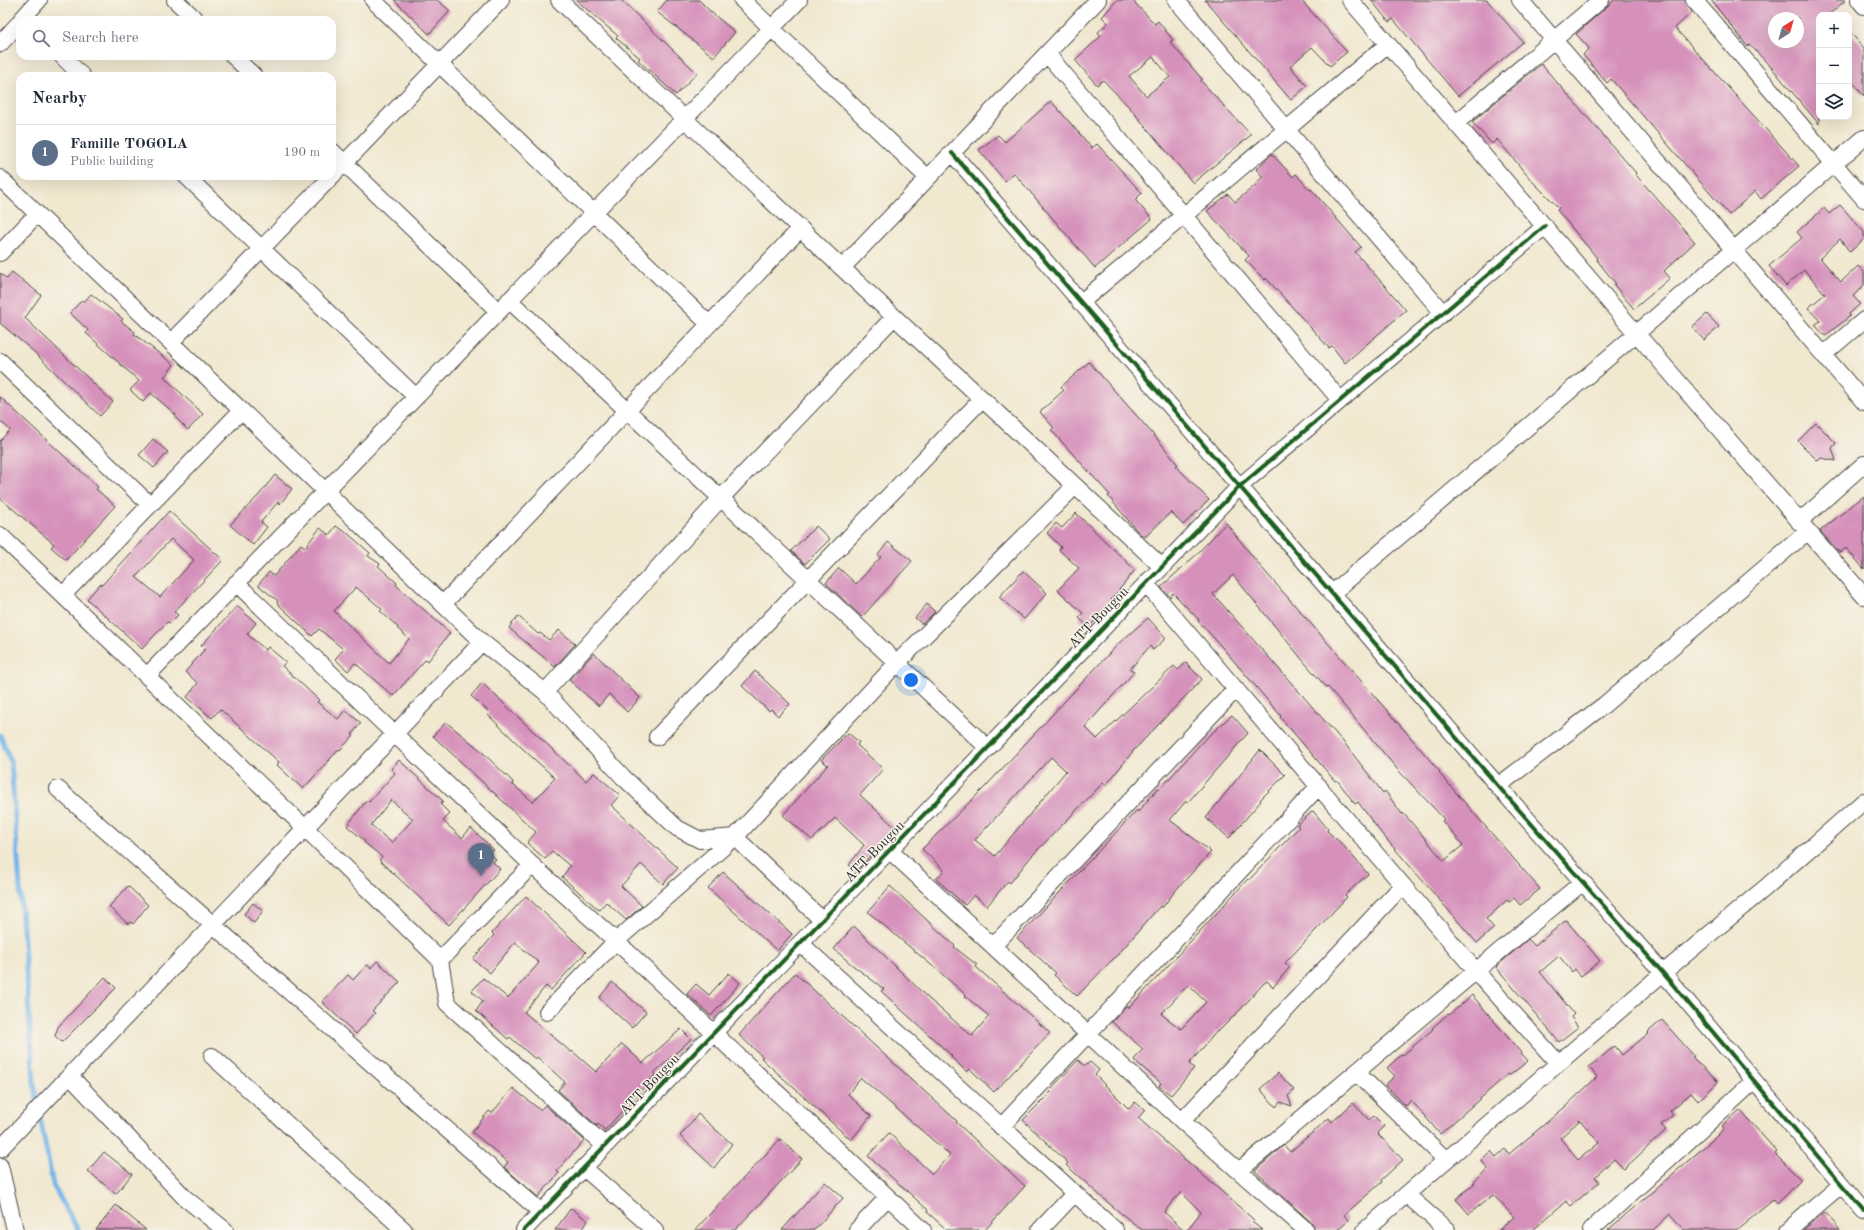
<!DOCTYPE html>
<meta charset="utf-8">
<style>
body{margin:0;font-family:"Old Standard TT",serif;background:#f6f6f7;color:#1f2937}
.controls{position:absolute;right:12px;top:12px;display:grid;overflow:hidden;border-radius:8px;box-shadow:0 4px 16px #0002}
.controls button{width:36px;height:36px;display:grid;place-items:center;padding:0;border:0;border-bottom:1px solid #e0e1e3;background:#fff;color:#1f2937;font:20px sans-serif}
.compass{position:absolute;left:1768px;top:12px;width:36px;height:36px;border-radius:50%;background:#fff;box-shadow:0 4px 16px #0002;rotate:37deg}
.you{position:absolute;left:911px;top:680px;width:14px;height:14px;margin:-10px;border:3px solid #fff;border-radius:50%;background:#1a73e8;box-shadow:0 0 0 6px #1a73e833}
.badge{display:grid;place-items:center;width:26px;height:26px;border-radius:50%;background:#1f6fb2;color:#fff;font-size:13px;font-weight:700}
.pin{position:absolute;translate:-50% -33px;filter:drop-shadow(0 1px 2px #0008)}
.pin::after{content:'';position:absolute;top:21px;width:14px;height:12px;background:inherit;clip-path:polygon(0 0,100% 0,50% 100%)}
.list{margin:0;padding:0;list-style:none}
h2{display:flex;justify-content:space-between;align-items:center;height:52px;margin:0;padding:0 16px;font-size:17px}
h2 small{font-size:13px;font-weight:400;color:#747a83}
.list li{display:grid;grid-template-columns:26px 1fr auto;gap:12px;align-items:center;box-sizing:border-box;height:56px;padding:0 16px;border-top:1px solid #e0e1e3}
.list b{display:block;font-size:15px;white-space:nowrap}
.list p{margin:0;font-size:13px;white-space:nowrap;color:#747a83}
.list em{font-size:13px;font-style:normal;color:#747a83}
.icon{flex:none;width:22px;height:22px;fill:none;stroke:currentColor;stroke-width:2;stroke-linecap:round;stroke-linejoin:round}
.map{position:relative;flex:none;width:1864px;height:1230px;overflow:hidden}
.search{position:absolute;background:#fff;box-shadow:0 4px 16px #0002;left:16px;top:16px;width:320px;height:44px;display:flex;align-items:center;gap:10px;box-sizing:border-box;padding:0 14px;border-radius:12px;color:#747a83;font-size:15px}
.panel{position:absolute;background:#fff;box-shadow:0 4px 16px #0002;left:16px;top:72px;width:320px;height:108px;border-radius:12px}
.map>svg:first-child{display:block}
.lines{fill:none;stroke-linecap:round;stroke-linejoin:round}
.stream{stroke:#75b6e9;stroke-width:5}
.building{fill:#d691bb;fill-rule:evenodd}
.minor-casing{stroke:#494744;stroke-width:18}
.minor{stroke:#fff;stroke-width:16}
.cycleway-casing{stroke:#f7f3e8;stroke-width:6}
.cycleway{stroke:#1b5e20;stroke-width:4}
.labels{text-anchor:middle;stroke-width:3;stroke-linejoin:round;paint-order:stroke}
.street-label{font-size:14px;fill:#2b2b2b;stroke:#f7f3e8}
</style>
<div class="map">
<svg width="1864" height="1230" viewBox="0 0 1864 1230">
<rect width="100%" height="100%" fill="#f7f3e8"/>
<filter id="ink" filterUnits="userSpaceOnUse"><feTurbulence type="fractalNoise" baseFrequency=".025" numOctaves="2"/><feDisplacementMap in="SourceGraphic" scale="8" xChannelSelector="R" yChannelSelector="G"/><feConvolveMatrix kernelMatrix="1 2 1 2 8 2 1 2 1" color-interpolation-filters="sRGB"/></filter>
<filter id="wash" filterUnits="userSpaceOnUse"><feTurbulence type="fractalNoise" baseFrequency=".012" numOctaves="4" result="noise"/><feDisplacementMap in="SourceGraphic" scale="16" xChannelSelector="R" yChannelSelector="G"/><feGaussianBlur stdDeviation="0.9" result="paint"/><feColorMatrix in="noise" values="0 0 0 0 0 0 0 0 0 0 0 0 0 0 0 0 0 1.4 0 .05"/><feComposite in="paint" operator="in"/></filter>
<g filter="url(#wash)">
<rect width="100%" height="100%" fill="#f1e8d0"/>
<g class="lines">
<path class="stream" d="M0 735 11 762 34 1083 38 1104
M39 1112 53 1185 78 1230"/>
</g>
<g id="blocks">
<path class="building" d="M394 0H437L450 11 429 34Z
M576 0H621L697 73 676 95 638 60 640 58 616 38 618 36Z
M667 0H699L712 13 735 32 714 57 657 12Z
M1117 0H1132L1155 24 1158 21 1173 40 1170 42 1202 79 1201 81 1251 135 1193 183 1130 108 1103 80 1097 85 1075 60 1101 36 1098 32 1108 23 1102 17ZM1153 57 1170 77 1146 96 1129 76Z
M1205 0H1301L1347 52 1330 66 1312 47 1290 66 1307 86 1291 100Z
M1371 0H1487L1523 42 1458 96 1393 19 1389 22Z
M1614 0H1685L1692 12 1675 28 1799 166 1761 199 1755 191 1729 215 1611 79 1607 83 1583 55 1589 48 1576 34Z
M1711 0H1846L1828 15H1819V124L1771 67 1749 44 1747 46ZM1774 18H1798V42H1774Z
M1849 31 1864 48V96L1849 78Z
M1541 64 1636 173 1635 174 1695 242 1664 271 1670 278 1634 309 1614 285 1616 284 1596 259 1597 258 1557 210 1559 208 1532 181 1497 139 1492 144 1472 122Z
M1051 101 1092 148 1097 144 1142 193 1135 200 1152 219 1095 268 1014 173 1005 181 979 150 998 135 1005 142Z
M1272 154 1293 177 1296 174 1310 190 1311 189 1361 247 1355 252 1406 310 1345 363 1332 346 1329 348 1266 278 1265 280 1245 260 1249 256 1207 211 1228 194 1235 202 1257 184 1256 183 1263 177 1256 169Z
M1840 205 1864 232V239L1850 252 1840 239 1820 258 1841 282 1858 266 1864 272V285L1853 296 1860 304 1849 314 1850 316 1825 336 1815 325 1820 321 1808 308 1825 294 1804 270 1786 286 1769 266 1802 238 1797 232 1824 208 1829 214Z
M12 272 41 295 25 318 113 402 100 416 34 352 0 323V273L7 279Z
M91 294 123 319 121 321 135 332 134 334 174 365 164 377 203 414 188 430 175 417 176 415 151 393 143 402 130 390 139 381 86 333 88 330 70 313 82 300 84 302Z
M1707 314 1719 327 1704 340 1692 327Z
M1089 362 1159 441 1178 465 1176 466 1209 500 1183 525 1171 512 1145 537 1139 533 1108 496 1110 495 1051 430 1054 428 1040 412 1064 390 1061 387Z
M0 397 98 487 96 489 115 506 66 560 51 547 54 544 0 498V441L10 430 0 421Z
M1816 423 1836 443 1832 448 1836 461 1821 458 1818 461 1798 441Z
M153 439 168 452 154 468 139 455Z
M275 475 292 489 280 504 278 502 261 522 267 527 253 545 230 525 259 495Z
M1864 496V569L1846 548 1840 553 1820 531Z
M169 511 223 560 174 612 178 615 170 623 167 622 142 649 87 599 100 584 102 585ZM171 539 194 560 160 597 136 577Z
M1076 513 1135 570 1111 600 1113 601 1089 627 1079 618 1083 613 1058 590 1079 568 1059 550 1061 547 1047 533 1056 523 1062 528Z
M1226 523 1261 567 1406 732 1440 772 1439 773 1540 889 1520 905 1514 898 1509 902 1507 900 1486 919 1494 928 1477 943 1381 833 1358 802 1355 804 1337 780 1335 781 1280 717 1281 716 1214 638 1198 621 1199 620 1173 593 1170 597 1161 587 1195 556ZM1233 575 1305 663 1327 688 1328 687 1398 770 1444 819 1442 821 1463 845 1444 861 1411 822 1403 813 1402 814 1385 791 1383 793 1345 744 1213 594Z
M336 526 343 531 344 530 370 553 368 556 380 564 378 566 397 583 396 585 450 633 428 661 426 659 393 696 355 663 348 671 335 659 343 650 342 648 319 629 312 636 277 603 278 601 258 585 269 572 274 576 301 544 305 547 320 528 329 535ZM356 587 382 609 380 611 398 627 397 628 409 639 389 663 334 611Z
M816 526 830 539 805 564 791 551Z
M888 542 912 561 862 617 826 583 839 568 856 584 881 557 878 555Z
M1023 571 1047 593 1024 619 999 597Z
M927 604 935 612 922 624 915 618Z
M237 606 256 623 247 634 266 650 268 647 286 662 282 666 319 700 317 702 338 719 345 710 361 723 352 734 354 735 340 750 339 749 303 789 277 765 279 762 220 709 212 718 187 697 198 683 185 672 205 649 201 646Z
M518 616 538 634 540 633 549 640 559 630 575 644 555 667 509 628Z
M1148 618 1166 638 1153 650 1150 646 1130 669 1134 672 1085 727 1097 739 1174 666 1178 670 1186 663 1202 679 1134 750 1106 785 1103 783 1098 788 1030 858 1010 883 1008 881 987 906 974 895 965 905 936 879 944 870 922 849 985 787 1119 643ZM1051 757 1066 771 995 856 975 840Z
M594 653 640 698 627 712 609 694 599 706 569 680Z
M755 671 790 704 778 716 771 709 769 711 742 686Z
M482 683 586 781 594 773 620 795 611 805 678 868 663 884 641 864 621 886 642 906 626 920 606 902 599 910 562 877 570 866 552 851 545 859 527 843 536 832 433 736 446 722 479 749 513 782 512 784 533 802 555 778 522 748 487 714 489 712 471 696Z
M1232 715 1248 733 1188 802 1186 801 1170 820 1211 852 1176 890 1162 908 1160 906 1120 952 1077 996 1054 975 1056 973 1017 938 1137 810 1138 812 1158 788 1160 789 1203 741Z
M848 733 859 742 857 745 883 769 860 795 896 828 856 871 849 865 864 845 835 818 812 840 783 815 828 765 821 760Z
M1260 750 1285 775 1260 800 1261 801 1229 838 1206 818Z
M399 760 443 801 440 804 450 814 443 821 462 838 471 828 494 850 490 854 496 859 493 862 500 869 449 925 379 860 382 857 364 842 365 841 347 826 367 800 369 802 395 773 391 769ZM391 800 413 819 392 843 371 825Z
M1313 811 1328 829 1327 831 1342 844 1368 874 1345 895 1347 897 1285 963 1290 967 1273 987 1267 981 1263 984 1241 1009 1218 1032 1217 1031 1189 1064 1194 1068 1171 1095 1159 1086 1161 1083 1134 1060 1143 1049 1112 1022 1127 1006 1129 1008 1248 879 1249 880 1299 827 1297 825ZM1188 985 1206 1002 1181 1029 1161 1014Z
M723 872 792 934 777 951 708 888Z
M128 886 148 905 133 924 131 922 128 924 109 907Z
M890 886 955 946 954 947 977 965 976 967 1050 1033 994 1092 970 1069 967 1072 951 1057 952 1056 881 991 884 989 851 964 834 949 854 926 930 1000 972 1036 989 1016 965 996 966 995 942 974 868 912Z
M526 896 586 952 551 990 546 986 524 1012 571 1052 572 1051 596 1072 622 1044 643 1063 681 1029 691 1039 654 1073 656 1074 605 1130 598 1124 597 1126 558 1090 565 1082 537 1057 535 1059 510 1037 508 1039 476 1011 483 1001 472 991 483 978 508 998 539 963 515 942 490 973 473 959 494 935 492 933Z
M253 903 263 911 254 923 244 914Z
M1566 920 1600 961 1581 976 1575 969 1572 972 1559 956 1540 972 1574 1014 1571 1017 1578 1027 1559 1042 1496 967 1528 939 1535 946Z
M377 961 400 982 372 1011 375 1013 356 1034 322 1002 348 975 353 980 367 965 371 968Z
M729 973 740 983 711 1016 687 994 696 984 709 995Z
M795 973 957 1121 956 1122 1025 1186 985 1230H947L927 1212 928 1210 868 1156 889 1133 932 1174 950 1155 861 1078 848 1094 871 1116 851 1140 761 1058 763 1057 739 1035Z
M105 977 116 988 62 1042 55 1036 58 1027Z
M612 982 646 1012 632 1028 599 998Z
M1472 995 1528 1061 1510 1075 1508 1074 1440 1134 1411 1100 1406 1106 1385 1085 1395 1076 1387 1068 1401 1055 1402 1056 1433 1029 1432 1028 1448 1014 1449 1015Z
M1662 1020 1694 1056 1692 1057 1718 1082 1698 1101 1691 1093 1670 1111 1673 1115 1661 1125 1666 1130 1624 1169 1614 1159 1595 1177 1599 1182 1571 1206 1566 1201 1533 1230H1499L1514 1217 1493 1195 1469 1214 1456 1199 1475 1183 1473 1182 1488 1169 1481 1160 1491 1151 1496 1157 1505 1149 1509 1154 1565 1107 1597 1077 1589 1067 1615 1046 1622 1055 1649 1033 1648 1032ZM1580 1120 1599 1143 1578 1160 1560 1138Z
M1078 1060 1085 1066 1090 1062 1099 1070 1095 1075 1129 1109 1135 1102 1145 1110 1138 1118 1254 1220 1252 1222 1262 1230H1187L1201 1212 1181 1192 1164 1212 1184 1230H1142L1112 1206 1066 1165 1068 1163 1023 1120 1051 1092 1049 1091Z
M1278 1073 1294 1090 1288 1096 1292 1106 1280 1102 1276 1107 1260 1089Z
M513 1088 540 1110 545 1105 584 1140 557 1171 559 1173 538 1197 504 1167 508 1162 472 1132 489 1111 492 1113Z
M1353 1103 1369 1120 1374 1116 1384 1126 1377 1133 1403 1160 1381 1180 1382 1182 1344 1215 1348 1220 1337 1230H1315L1312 1223 1255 1171 1284 1145 1290 1152 1329 1118 1332 1122Z
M1740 1110 1777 1152 1775 1154 1801 1180 1777 1204 1773 1199 1736 1230H1684L1670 1214 1653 1230H1608L1718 1135 1724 1128 1722 1126Z
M698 1114 732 1144 714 1168 680 1136Z
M780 1139 802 1159 735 1230H695Z
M104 1152 132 1174 116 1194 88 1171Z
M825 1182 843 1198 827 1216 814 1230H782Z
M116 1205 146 1230H96Z
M571 1208 588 1221 582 1230H555Z
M1825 1212 1840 1230H1803Z"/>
</g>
</g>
<g filter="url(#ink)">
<use href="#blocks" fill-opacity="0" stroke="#494744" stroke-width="1"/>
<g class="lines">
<g class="minor-casing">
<path id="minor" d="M175 0 196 20
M373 0 709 324
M559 0 842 268 1162 567
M742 0 928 178
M1176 0 1443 313
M1350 0 1636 333 1864 596
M1520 0 1864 402
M1694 0 1864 199
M1859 0 1864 6
M21 20 39 0
M0 44 20 22
M1047 54 1340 400
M62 56 82 76
M233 56 254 76
M1456 123 1601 0
M332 151 498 311
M952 153 1498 786 1663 973 1864 1211
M186 176 416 397
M332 176 501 0
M0 178 482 642 545 692 623 777 677 828 700 840 735 837 822 920
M0 253 37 214
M842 268 1098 0
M509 300 988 748
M1080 303 1388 44
M171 342 332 176
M1823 355 1864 320
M0 361 150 505
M1799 522 1864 464
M0 535 305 828 440 960
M236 583 532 865 616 941 923 1230
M1146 584 1475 970 1558 1063
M1331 594C1510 444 1686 290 1864 138
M63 595 241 411
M443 604 800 229
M147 676 799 0
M545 692 721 498 894 317
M657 737 982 399
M1498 786 1604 705 1807 532
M58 789 541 1212
M889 850 1182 1121 1306 1230
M532 865 440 960 447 1003 605 1146
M800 943 1115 1230
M993 946 1236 689
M547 1012 616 941 735 837 897 663 1075 486
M212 1056 404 1230
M1357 1073 1446 1160
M70 1076 185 1198 225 1230
M1182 1121 1403 885
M1001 1127 1319 786
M0 1149 482 642
M0 1166 15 1230
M584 1168 655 1230
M1239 1171C1354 1075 1467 977 1583 882
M1407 1195 1447 1230
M524 1230 1239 487 1545 226
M857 1230 888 1197
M1040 1230 1074 1194
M1365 1230 1663 973 1765 888 1864 801
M1591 1230 1754 1081
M1788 1230 1841 1185"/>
</g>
<use href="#minor" class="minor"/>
<g class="cycleway-casing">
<path id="cycleway" d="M952 153 1498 786 1663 973 1864 1211
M524 1230 1239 487 1545 226"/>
</g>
<use href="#cycleway" class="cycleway"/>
</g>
</g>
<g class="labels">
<g class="street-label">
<text transform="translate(1098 617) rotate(-46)" y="5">ATT Bougou</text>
<text transform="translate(874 851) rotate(-46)" y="5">ATT Bougou</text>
<text transform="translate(649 1084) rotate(-46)" y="5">ATT Bougou</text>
</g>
</g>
</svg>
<div class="controls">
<button>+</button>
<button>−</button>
<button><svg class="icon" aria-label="layers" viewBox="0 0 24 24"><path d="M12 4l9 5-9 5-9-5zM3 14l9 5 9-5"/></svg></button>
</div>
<svg class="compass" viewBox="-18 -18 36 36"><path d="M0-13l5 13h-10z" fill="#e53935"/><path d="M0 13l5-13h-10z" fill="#747a83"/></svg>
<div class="you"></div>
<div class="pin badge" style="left:481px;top:876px;background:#5c6f8a">1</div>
<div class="search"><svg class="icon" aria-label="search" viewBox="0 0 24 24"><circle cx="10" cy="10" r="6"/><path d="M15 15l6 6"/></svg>Search here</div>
<section class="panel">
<h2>Nearby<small></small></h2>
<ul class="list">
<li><span class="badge" style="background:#5c6f8a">1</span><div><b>Famille TOGOLA</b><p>Public building</p></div><em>190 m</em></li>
</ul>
</section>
</div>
